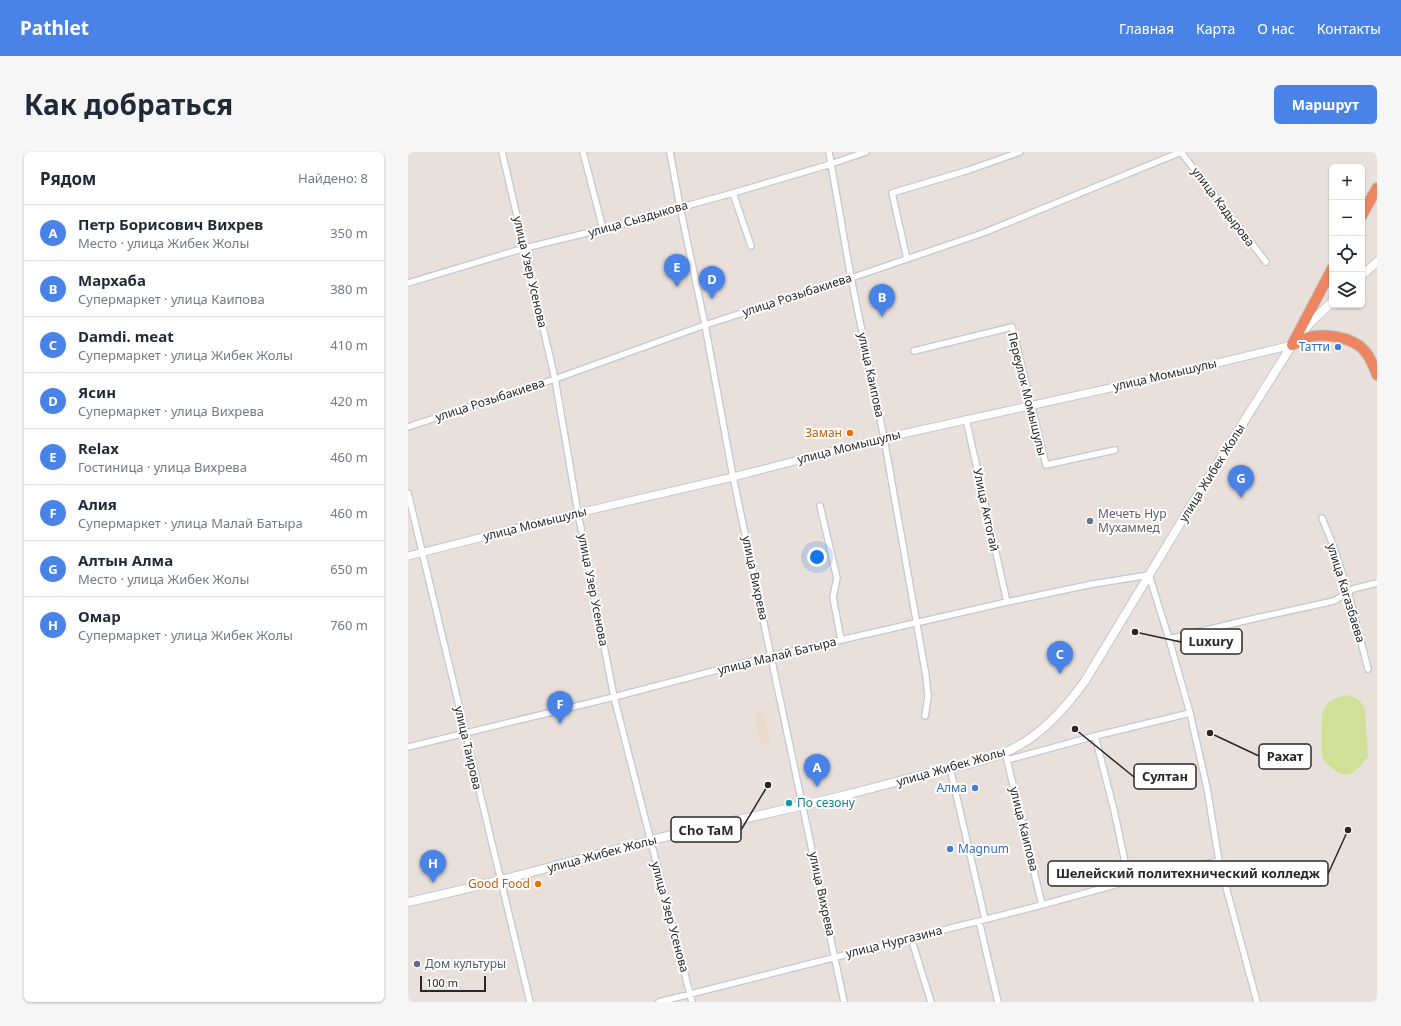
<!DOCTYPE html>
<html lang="ru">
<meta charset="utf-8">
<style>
body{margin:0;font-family:"Noto Sans",sans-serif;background:#f6f6f7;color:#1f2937}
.controls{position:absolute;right:12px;top:12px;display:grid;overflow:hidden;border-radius:6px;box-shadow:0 1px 3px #0004}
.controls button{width:36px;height:36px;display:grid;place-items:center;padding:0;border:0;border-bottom:1px solid #e0e1e3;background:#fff;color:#1f2937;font:20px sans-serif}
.scale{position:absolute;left:12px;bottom:10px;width:66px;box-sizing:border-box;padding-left:4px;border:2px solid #282828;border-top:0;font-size:11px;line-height:14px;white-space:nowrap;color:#282828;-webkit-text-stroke:3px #fff;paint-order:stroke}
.you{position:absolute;left:409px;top:405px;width:14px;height:14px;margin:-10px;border:3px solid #fff;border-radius:50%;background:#1a73e8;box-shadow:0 0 0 6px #1a73e833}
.badge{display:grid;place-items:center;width:26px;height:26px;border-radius:50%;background:#4a83e7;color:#fff;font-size:13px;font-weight:700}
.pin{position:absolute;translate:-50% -33px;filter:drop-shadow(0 1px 2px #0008)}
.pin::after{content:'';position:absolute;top:21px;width:14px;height:12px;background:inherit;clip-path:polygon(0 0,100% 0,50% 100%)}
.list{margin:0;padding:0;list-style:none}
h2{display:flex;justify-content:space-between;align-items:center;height:52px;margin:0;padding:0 16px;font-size:17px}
h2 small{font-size:13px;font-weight:400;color:#747a83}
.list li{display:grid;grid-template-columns:26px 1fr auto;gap:12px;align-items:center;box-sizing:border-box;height:56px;padding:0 16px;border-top:1px solid #e0e1e3}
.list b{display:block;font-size:15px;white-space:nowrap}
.list p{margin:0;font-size:13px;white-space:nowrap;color:#747a83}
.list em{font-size:13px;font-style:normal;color:#747a83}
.icon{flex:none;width:22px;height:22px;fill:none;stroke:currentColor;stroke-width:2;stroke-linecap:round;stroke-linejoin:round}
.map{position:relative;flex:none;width:969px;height:850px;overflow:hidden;border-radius:6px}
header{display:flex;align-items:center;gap:24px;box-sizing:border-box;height:56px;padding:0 20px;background:#4a83e7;color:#fff}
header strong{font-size:19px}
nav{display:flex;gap:22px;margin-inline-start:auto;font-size:14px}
.intro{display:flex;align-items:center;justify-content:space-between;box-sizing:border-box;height:96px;padding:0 24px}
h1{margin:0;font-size:28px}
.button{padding:10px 18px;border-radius:6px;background:#4a83e7;color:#fff;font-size:14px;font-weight:700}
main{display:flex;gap:24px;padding:0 24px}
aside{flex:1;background:#fff;border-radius:6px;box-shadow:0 1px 3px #0004}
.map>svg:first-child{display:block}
.education{fill:#e9dacb}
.pitch{fill:#cfe199}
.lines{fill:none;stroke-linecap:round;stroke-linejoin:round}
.minor-casing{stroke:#c3c8d0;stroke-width:8}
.tertiary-casing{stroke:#c3c8d0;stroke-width:9}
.secondary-casing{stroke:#c3c8d0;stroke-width:10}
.motorway-casing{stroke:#bebebe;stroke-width:12}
.minor{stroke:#fff;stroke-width:5.5}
.tertiary{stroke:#fff;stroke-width:7}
.secondary{stroke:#fff;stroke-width:8}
.motorway{stroke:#ed8561;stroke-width:10}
.shop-dot{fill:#3f7fe0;stroke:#fff;stroke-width:1.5}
.food-dot{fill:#e8710a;stroke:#fff;stroke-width:1.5}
.worship-dot{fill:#6b7280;stroke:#fff;stroke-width:1.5}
.culture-dot{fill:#0f9aa8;stroke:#fff;stroke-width:1.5}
.service-dot{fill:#5c6f8a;stroke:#fff;stroke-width:1.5}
.labels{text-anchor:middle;stroke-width:4;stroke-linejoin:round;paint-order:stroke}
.street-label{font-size:12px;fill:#282828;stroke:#fff}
.shop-label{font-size:12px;fill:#366cbe;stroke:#fff;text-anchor:end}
.food-label{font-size:12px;fill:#c56008;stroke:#fff;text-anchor:end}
.worship-label{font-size:12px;fill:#5b616d;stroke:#fff;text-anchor:start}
.culture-label{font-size:12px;fill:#0d838f;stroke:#fff;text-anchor:start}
.service-label{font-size:12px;fill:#4e5e75;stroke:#fff;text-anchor:start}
.leader{fill:none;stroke:#282828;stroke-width:1.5}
.callout-dot{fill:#282828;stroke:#fff;stroke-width:1.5}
.callout{fill:#fff;stroke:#282828;stroke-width:1.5}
.callout-label{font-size:13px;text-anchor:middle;font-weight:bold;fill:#282828}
</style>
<header>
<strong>Pathlet</strong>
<nav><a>Главная</a><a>Карта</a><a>О нас</a><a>Контакты</a></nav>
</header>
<div class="intro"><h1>Как добраться</h1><a class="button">Маршрут</a></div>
<main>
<aside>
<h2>Рядом<small>Найдено: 8</small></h2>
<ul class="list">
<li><span class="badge">A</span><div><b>Петр Борисович Вихрев</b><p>Место · улица Жибек Жолы</p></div><em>350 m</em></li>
<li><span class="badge">B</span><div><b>Мархаба</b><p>Супермаркет · улица Каипова</p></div><em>380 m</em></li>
<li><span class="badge">C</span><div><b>Damdi. meat</b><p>Супермаркет · улица Жибек Жолы</p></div><em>410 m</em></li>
<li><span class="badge">D</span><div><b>Ясин</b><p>Супермаркет · улица Вихрева</p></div><em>420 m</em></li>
<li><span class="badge">E</span><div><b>Relax</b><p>Гостиница · улица Вихрева</p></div><em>460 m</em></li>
<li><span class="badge">F</span><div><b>Алия</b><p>Супермаркет · улица Малай Батыра</p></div><em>460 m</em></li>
<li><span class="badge">G</span><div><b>Алтын Алма</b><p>Место · улица Жибек Жолы</p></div><em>650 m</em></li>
<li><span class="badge">H</span><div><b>Омар</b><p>Супермаркет · улица Жибек Жолы</p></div><em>760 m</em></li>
</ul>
</aside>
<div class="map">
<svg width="969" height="850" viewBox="0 0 969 850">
<rect width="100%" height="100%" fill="#e9e0db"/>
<path class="education" d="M355 559 362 590 353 593 346 561Z"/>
<path class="pitch" d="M942 543 952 549 957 557 960 605C949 619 939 631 923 615 919 612 915 608 914 603 913 596 914 588 914 581 914 571 912 562 918 554 923 546 934 544 942 543Z"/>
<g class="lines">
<g class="minor-casing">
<path id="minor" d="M94 0 147 227 170 361 206 545 284 850
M175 0 195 77
M262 0 272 55 297 173 325 325 436 850
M421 0 443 126 476 286 518 524 520 544 517 564
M773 0 858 110
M325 41 343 94
M499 107 484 41 561 18 612 0
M0 131 117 96 191 78 325 41 423 12 458 0
M506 199 604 175 638 313 707 298
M558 267 599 450
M0 275 147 227 297 173 443 126 575 81 773 0
M0 341 122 850
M412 354 429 426 425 445 433 488
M914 366 925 393 940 439 960 517
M761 487 844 467 926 449 945 437 969 431
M687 584 706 658 721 729
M0 595 206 545 363 504 599 450 685 432 741 423 761 487 782 561 799 636 811 709 849 850
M598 604 634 753
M599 608 687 584 782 561
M542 616 577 767
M571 769 590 850
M503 786 523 850
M251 850 634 753 721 729 811 709"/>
</g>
<g class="tertiary-casing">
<path id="tertiary" d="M0 404 170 361 325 325 476 286 743 227 884 193"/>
</g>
<g class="secondary-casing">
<path id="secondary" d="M954 123 969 110
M0 750C81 733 160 710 240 689 307 672 375 659 442 642 475 633 508 625 541 616 564 611 589 606 610 594 637 579 659 554 677 529L781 357 884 193 902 171 924 150"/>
</g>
<g class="motorway-casing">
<path id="motorway" d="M954 63 969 36
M884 193C889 191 895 187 901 185 917 181 944 185 956 198 962 205 966 214 969 223
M884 193 924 117"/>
</g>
<use href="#minor" class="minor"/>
<use href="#tertiary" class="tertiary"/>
<use href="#secondary" class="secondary"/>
<use href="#motorway" class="motorway"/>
</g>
<g class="shop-dot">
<circle cx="930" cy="195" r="4"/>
<circle cx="567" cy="636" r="4"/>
<circle cx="542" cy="697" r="4"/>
</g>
<g class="food-dot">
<circle cx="442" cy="281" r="4"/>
<circle cx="130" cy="732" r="4"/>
</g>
<circle class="worship-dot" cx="682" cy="369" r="4"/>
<circle class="culture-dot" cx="381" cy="651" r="4"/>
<circle class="service-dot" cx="9" cy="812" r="4"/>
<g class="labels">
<g class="street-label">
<text transform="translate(815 55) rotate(53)" y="4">улица Кадырова</text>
<text transform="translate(230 67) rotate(-16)" y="4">улица Сыздыкова</text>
<text transform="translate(122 120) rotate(77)" y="4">улица Узер Усенова</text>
<text transform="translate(389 143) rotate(-18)" y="4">улица Розыбакиева</text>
<text transform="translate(463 223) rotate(78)" y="4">улица Каипова</text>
<text transform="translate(757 223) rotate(-13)" y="4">улица Момышулы</text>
<text transform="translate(619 242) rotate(76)" y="4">Переулок Момышулы</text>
<text transform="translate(82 248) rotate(-18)" y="4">улица Розыбакиева</text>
<text transform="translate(441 295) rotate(-14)" y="4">улица Момышулы</text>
<text transform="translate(804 321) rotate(-58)" y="4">улица Жибек Жолы</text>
<text transform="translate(578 358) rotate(78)" y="4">Улица Актогай</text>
<text transform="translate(127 372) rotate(-14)" y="4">улица Момышулы</text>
<text transform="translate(347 426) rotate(78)" y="4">улица Вихрева</text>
<text transform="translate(185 438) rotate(79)" y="4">улица Узер Усенова</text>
<text transform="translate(938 441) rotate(73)" y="4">улица Кагазбаева</text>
<text transform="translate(369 504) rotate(-14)" y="4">улица Малай Батыра</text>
<text transform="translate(60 596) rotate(77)" y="4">улица Таирова</text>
<text transform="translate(543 615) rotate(-16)" y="4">улица Жибек Жолы</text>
<text transform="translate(616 677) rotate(76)" y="4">улица Каипова</text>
<text transform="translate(194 702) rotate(-15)" y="4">улица Жибек Жолы</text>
<text transform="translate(414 742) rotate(78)" y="4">улица Вихрева</text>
<text transform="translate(262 765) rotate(75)" y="4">улица Узер Усенова</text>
<text transform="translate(486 790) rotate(-14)" y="4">улица Нургазина</text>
</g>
<g class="shop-label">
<text x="922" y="199">Татти</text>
<text x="559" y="640">Алма</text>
<text x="550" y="701" text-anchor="start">Magnum</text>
</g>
<g class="food-label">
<text x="434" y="285">Заман</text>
<text x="122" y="736">Good Food</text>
</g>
<g class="worship-label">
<text x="690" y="366">Мечеть Нур<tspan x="690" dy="14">Мухаммед</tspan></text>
</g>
<g class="culture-label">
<text x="389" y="655">По сезону</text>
</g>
<g class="service-label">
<text x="17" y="816">Дом культуры</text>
</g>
</g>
<path class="leader" d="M727 480L773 490M802 581L851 604M667 577L726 625M360 633L333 678M940 678L920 722"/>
<g class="callout-dot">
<circle cx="727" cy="480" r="4"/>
<circle cx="802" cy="581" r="4"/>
<circle cx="667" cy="577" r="4"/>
<circle cx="360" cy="633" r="4"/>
<circle cx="940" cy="678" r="4"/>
</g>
<g class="callout">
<rect x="773" y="477" width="61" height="25" rx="4"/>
<rect x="851" y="592" width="52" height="25" rx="4"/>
<rect x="726" y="612" width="62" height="25" rx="4"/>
<rect x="263" y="665" width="70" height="25" rx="4"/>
<rect x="640" y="709" width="280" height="25" rx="4"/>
</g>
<g class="callout-label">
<text x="803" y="494">Luxury</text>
<text x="877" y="609">Рахат</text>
<text x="757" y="629">Султан</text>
<text x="298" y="683">Cho TaM</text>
<text x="780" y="726">Шелейский политехнический колледж</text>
</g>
</svg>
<div class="controls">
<button>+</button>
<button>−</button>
<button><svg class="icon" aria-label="locate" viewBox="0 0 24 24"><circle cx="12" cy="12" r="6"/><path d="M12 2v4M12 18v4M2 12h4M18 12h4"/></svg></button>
<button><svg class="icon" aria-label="layers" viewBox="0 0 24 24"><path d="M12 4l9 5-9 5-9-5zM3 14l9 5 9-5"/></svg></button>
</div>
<div class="scale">100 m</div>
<div class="you"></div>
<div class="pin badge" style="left:409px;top:635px">A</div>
<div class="pin badge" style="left:474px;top:165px">B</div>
<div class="pin badge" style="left:652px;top:522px">C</div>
<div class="pin badge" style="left:304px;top:147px">D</div>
<div class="pin badge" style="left:269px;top:135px">E</div>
<div class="pin badge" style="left:152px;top:572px">F</div>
<div class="pin badge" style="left:833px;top:346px">G</div>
<div class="pin badge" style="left:25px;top:731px">H</div>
</div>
</main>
